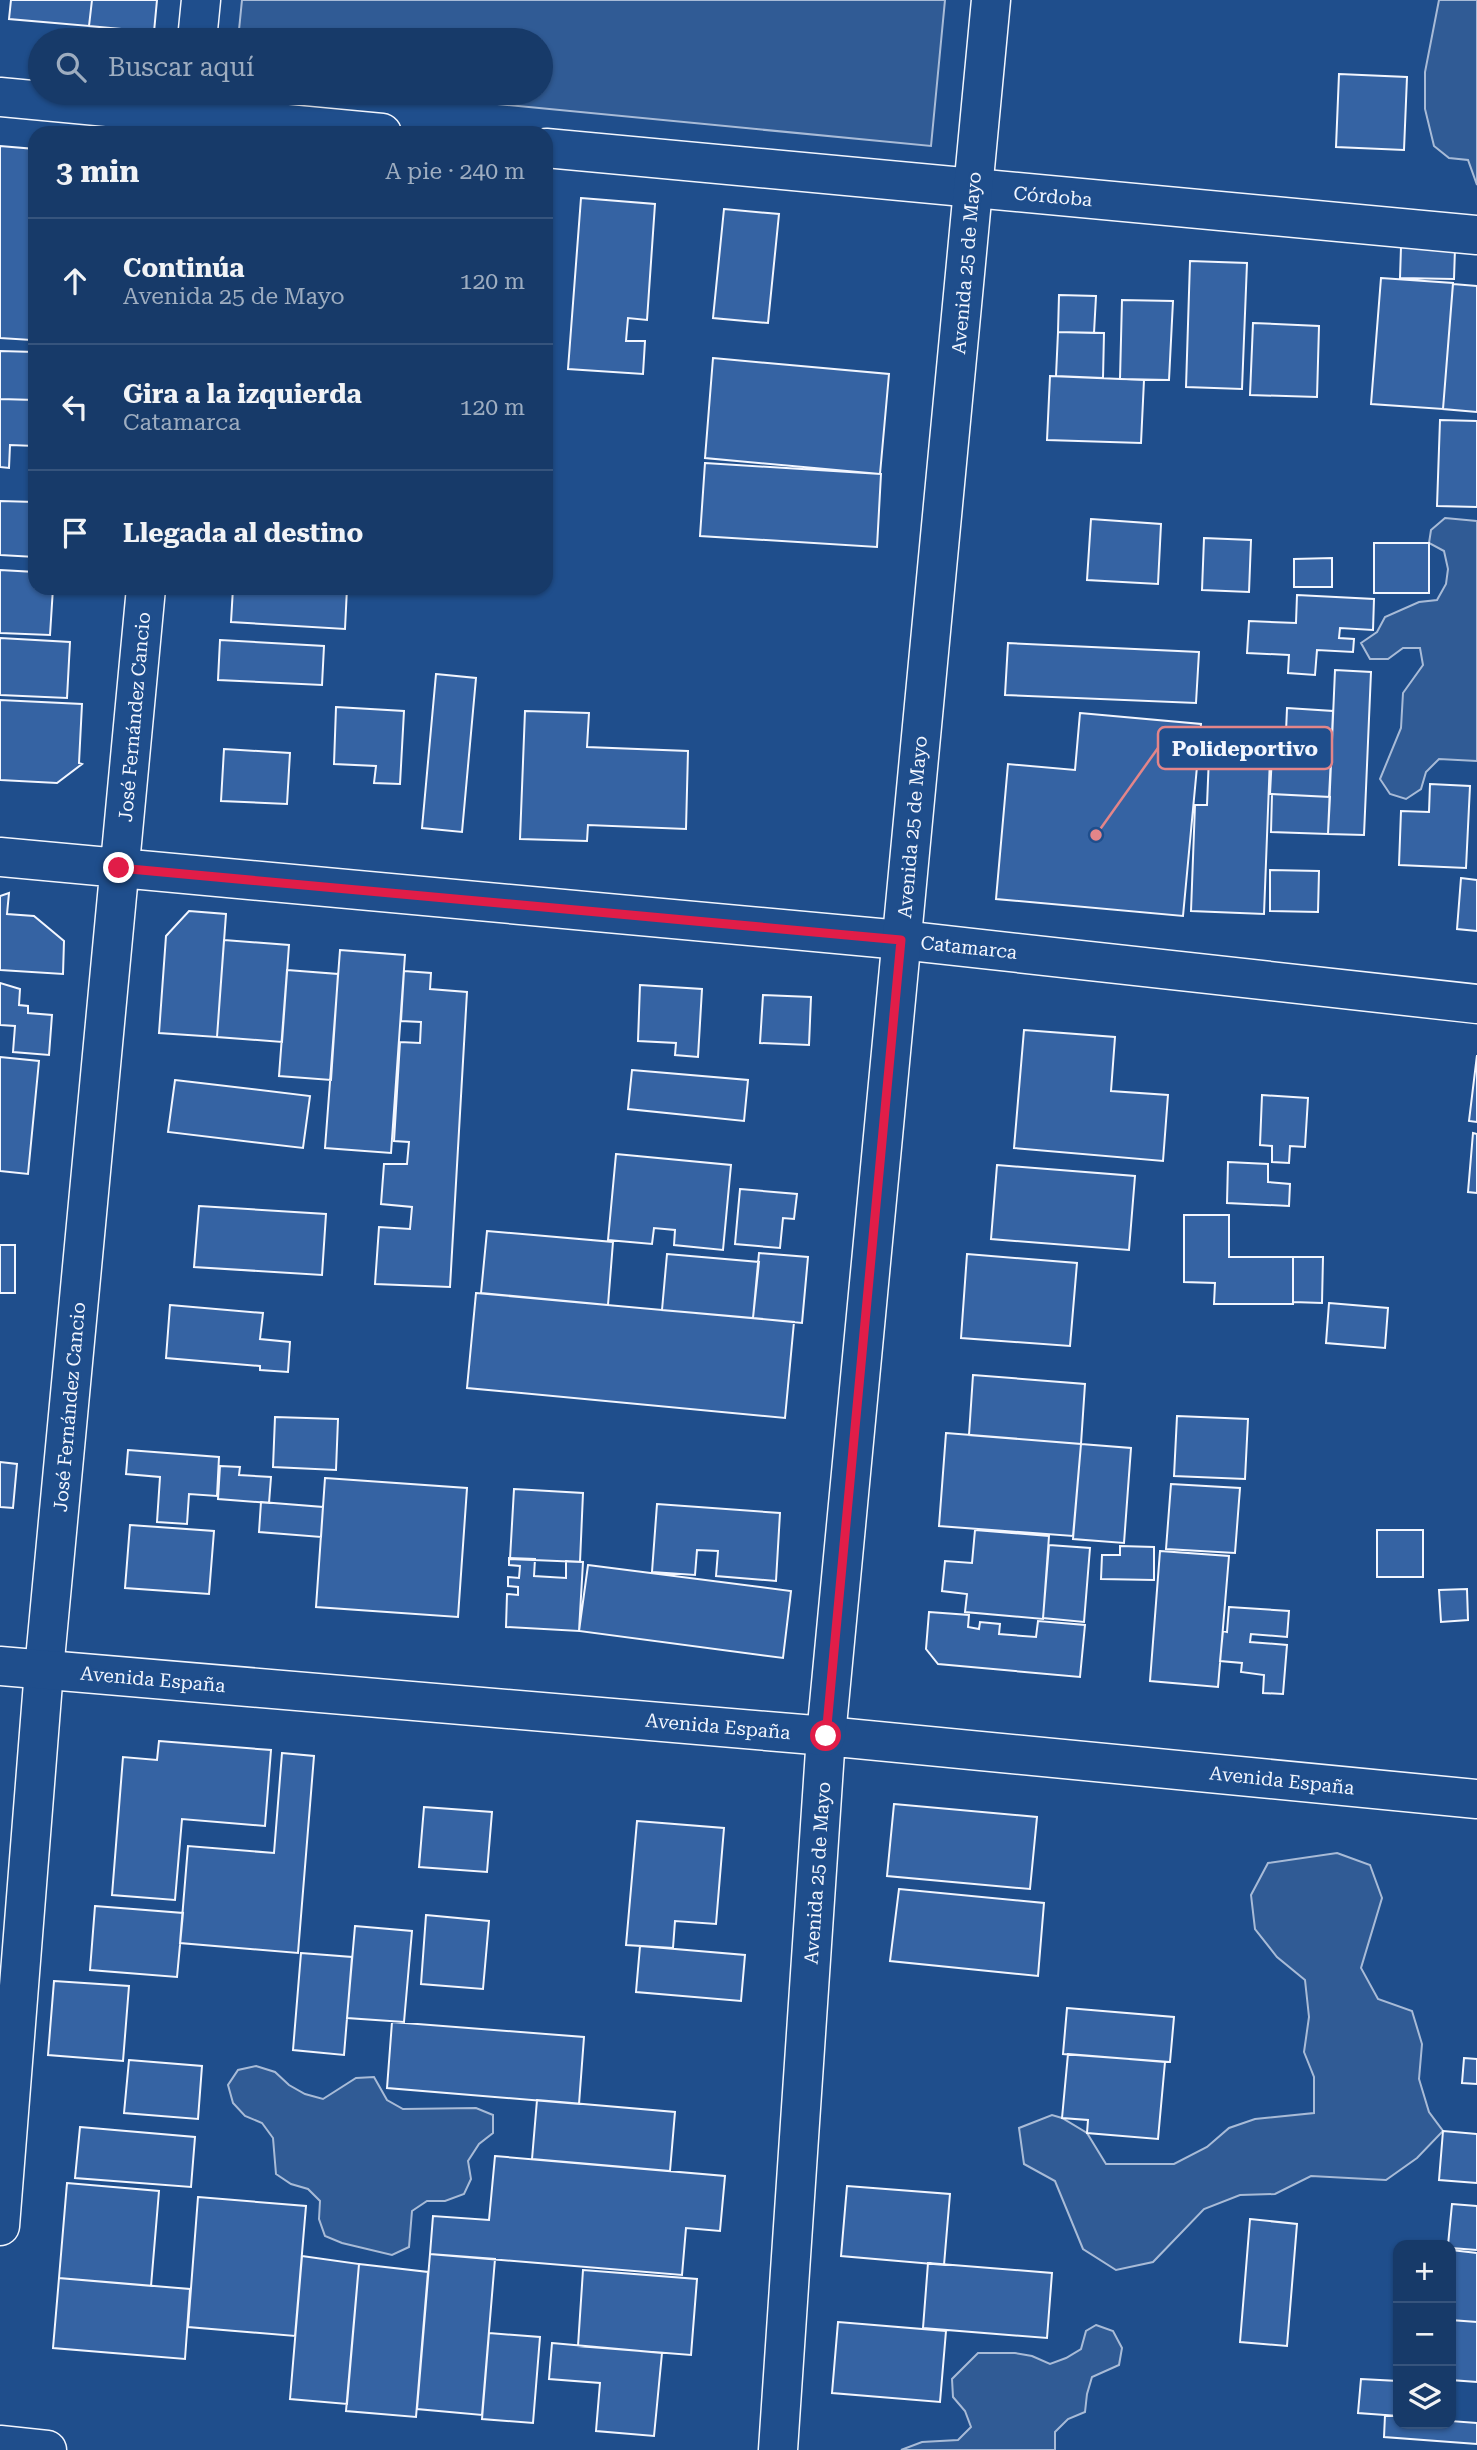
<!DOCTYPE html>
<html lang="es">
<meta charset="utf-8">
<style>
body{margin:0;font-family:"Roboto Serif",serif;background:#244571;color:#f1f3f6}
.controls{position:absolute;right:21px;bottom:21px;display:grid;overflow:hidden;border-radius:14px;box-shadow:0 2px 5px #0004}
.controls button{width:63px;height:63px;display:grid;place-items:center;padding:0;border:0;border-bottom:2px solid #36547d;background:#173a69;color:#f1f3f6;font:35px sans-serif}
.stop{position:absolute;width:21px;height:21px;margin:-16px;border:5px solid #e11d48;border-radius:50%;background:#fff}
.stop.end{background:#e11d48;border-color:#fff;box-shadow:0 2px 7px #0008}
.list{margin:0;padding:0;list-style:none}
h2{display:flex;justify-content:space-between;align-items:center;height:91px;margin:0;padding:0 28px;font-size:30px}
h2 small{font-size:23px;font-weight:400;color:#9eadc0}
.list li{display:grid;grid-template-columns:46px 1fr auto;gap:21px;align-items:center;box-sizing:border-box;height:126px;padding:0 28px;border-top:2px solid #36547d}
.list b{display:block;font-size:26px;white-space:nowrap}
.list p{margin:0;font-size:23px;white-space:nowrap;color:#9eadc0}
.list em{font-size:23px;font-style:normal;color:#9eadc0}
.icon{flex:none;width:38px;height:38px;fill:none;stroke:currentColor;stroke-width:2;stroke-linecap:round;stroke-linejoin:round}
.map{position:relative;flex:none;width:1477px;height:2450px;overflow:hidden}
.search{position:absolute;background:#173a69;box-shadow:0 2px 5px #0004;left:28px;top:28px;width:525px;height:77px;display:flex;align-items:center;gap:18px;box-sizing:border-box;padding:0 24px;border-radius:38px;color:#9eadc0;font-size:26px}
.panel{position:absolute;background:#173a69;box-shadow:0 2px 5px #0004;left:28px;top:126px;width:525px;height:469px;border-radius:21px}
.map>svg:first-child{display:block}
.built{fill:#305b95;stroke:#a8bbd7;stroke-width:2}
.building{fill:#3563a3;stroke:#f2f6ff;stroke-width:2}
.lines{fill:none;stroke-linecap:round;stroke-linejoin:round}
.minor-casing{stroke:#f2f6ff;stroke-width:41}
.major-casing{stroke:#f2f6ff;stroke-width:41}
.minor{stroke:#1f4e8c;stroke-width:38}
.major{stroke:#1f4e8c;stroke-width:38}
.route{stroke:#e11d48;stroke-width:9}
.labels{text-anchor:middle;stroke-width:5;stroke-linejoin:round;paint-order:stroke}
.street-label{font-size:19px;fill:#f2f6ff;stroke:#1f4e8c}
.leader{fill:none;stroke:#e38589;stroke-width:2.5}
.callout-dot{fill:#e38589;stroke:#1f4e8c;stroke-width:2.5}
.callout{fill:#1f4e8c;stroke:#e38589;stroke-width:2.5}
.callout-label{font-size:21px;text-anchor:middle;font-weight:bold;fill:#f2f6ff}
</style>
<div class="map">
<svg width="1477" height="2450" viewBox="0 0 1477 2450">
<rect width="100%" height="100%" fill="#1f4e8c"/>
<path class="built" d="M242 0H945L931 146 384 93H541V40H238Z
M1439 0H1477V185L1468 160 1449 158 1434 146 1425 109V72Z
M1445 518 1477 521V761L1439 759 1426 772 1421 789 1406 799 1390 794 1380 779 1401 728 1403 693 1423 665 1420 648H1403L1388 659H1370L1361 643 1377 632 1385 617 1419 602 1437 600 1446 584 1448 569 1444 551 1429 543 1431 530Z
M1337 1853 1370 1865 1382 1898 1361 1968 1378 1999 1412 2011 1422 2044 1419 2079 1429 2112 1443 2131 1417 2158 1386 2180 1311 2176 1275 2194 1240 2195 1204 2209 1153 2262 1116 2270 1083 2249 1055 2181 1024 2164 1019 2128 1052 2115 1062 2118 1087 2133 1106 2164H1174L1207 2147 1229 2128 1255 2119 1314 2113V2077L1304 2052 1309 2017 1305 1980 1277 1957 1255 1929 1251 1895 1268 1863Z
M256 2066 275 2072 289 2085 305 2094 323 2099 356 2078 374 2077 387 2100 403 2109 476 2108 493 2115V2133L479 2144 468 2161 471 2179 464 2194 445 2201H427L412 2211 409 2247 392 2255 342 2243 325 2236 319 2219 320 2201 308 2189 291 2184 276 2174 273 2138 262 2123 245 2116 233 2103 228 2085 238 2070Z
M1096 2325 1113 2331 1122 2348 1119 2365 1092 2377 1087 2394 1085 2412 1068 2419 1055 2432V2450H901L922 2442 958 2440 971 2427 965 2411 953 2397 952 2379 978 2353H1015L1032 2356 1050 2364 1066 2358 1081 2349 1086 2331Z"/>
<path class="building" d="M11 0H92L89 26 9 19Z
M92 0H157L154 32 89 26Z
M1339 74 1407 77 1404 150 1336 147Z
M0 146 35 149V322L33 321 31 340 0 338Z
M581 198 655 204 647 320 628 318 626 341H645L643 374 568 369Z
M724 209 779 214 768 323 713 318Z
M1401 247 1455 248 1454 279 1400 278Z
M1190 261 1247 263 1242 389 1186 387Z
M1381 278 1453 283 1443 409 1371 404Z
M1453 284 1477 286V412L1443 409Z
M1059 295 1096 296 1094 333 1058 332Z
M1122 300 1173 301 1169 380 1120 379Z
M1253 323 1319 326 1317 397 1250 395Z
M1058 332 1104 333 1103 378 1056 376Z
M0 351 35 352V400L0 399Z
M713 358 889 374 880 474 705 458Z
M1050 376 1144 380 1141 443 1047 440Z
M0 399 35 400V446L10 445 9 468 0 467Z
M1440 420 1477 421V507L1437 506Z
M705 463 881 474 877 547 700 536Z
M0 501 35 502V557L0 555Z
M1091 519 1161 524 1158 584 1087 580Z
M1204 538 1251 540 1249 592 1202 590Z
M1374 543H1429V593H1374Z
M1332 558V587H1294V559Z
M0 570 35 572V588H53L50 635 0 633Z
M233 588H347L345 629 231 622Z
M1297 595 1374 599 1373 630 1340 628 1339 638 1354 639 1353 652 1317 650 1315 675 1288 673 1289 655 1247 653 1249 621 1296 623Z
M0 638 70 642 67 698 0 695Z
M220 640 324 646 322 685 218 680Z
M1008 643 1199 652 1196 703 1005 695Z
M1335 670 1371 672 1364 835 1328 834Z
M436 674 476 678 462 832 422 828Z
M0 700 82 704 79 763 82 764 57 783 0 780Z
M336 707 404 711 400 784 374 783 376 766 334 764Z
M1287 708 1333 711 1331 758 1285 756Z
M525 711 589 713 587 747 688 751 686 829 588 825 587 841 520 839Z
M1080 713 1201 724 1183 916 996 899 1008 764 1075 770Z
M224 749 290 753 287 804 221 801Z
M1272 755 1331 758 1329 797 1270 794Z
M1209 756 1270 758 1264 914 1191 911 1195 805H1207Z
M1430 784 1470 786 1466 868 1399 865 1401 811 1429 812Z
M1272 794 1330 797 1328 834 1271 832Z
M1270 870 1319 871 1318 912 1270 911Z
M1461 878 1477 880V931L1457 929Z
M9 893 7 914 34 916 64 941 63 974 0 970V896Z
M189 911 226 914 217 1037 159 1033 166 936Z
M224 940 289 945 282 1042 217 1037Z
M340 950 405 955 391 1153 325 1148Z
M287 970 338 974 331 1080 279 1076Z
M404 971 431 973 430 989 467 992 450 1287 375 1284 379 1227 410 1229 412 1207 381 1204 384 1164H407L409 1142 394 1141 400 1042 420 1043 421 1022 401 1021Z
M0 983 20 989 19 1005 28 1006V1013L52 1015 49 1055 13 1052 15 1026 0 1025Z
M640 985 702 989 698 1057 675 1055 676 1043 638 1041Z
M763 995 811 997 809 1045 760 1043Z
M1024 1030 1115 1037 1111 1091 1168 1095 1163 1161 1014 1148Z
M1477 1055V1122L1469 1121Z
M0 1057 39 1061 28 1174 0 1171Z
M632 1070 748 1080 744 1121 628 1109Z
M175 1080 310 1096 303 1148 168 1132Z
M1262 1095 1308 1098 1305 1147 1290 1146 1289 1163 1272 1162V1146L1260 1145Z
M1473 1133 1477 1134V1193L1468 1192Z
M616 1154 731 1165 723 1250 674 1245 675 1230 654 1228 652 1244 608 1240Z
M1228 1162 1268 1164V1182L1290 1184 1289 1206 1227 1203Z
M997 1165 1135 1176 1129 1250 991 1239Z
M740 1189 797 1194 794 1219 783 1218 780 1248 735 1244Z
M199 1206 326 1214 322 1275 194 1267Z
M1184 1215H1229V1257H1293V1304H1214L1215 1283 1184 1282Z
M487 1231 613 1242 608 1305 481 1293Z
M0 1245H15V1293H0Z
M759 1253 808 1257 802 1323 753 1318Z
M667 1254 759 1262 753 1318 662 1310Z
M967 1254 1077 1263 1070 1346 961 1338Z
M1293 1257H1323L1322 1303 1293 1302Z
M476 1293 794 1322 785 1418 467 1388Z
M1329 1303 1388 1308 1385 1348 1326 1343Z
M170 1305 263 1313 260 1339 290 1342 288 1372 260 1370V1366L166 1358Z
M973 1375 1085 1384 1081 1444 969 1435Z
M1177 1416 1248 1419 1245 1479 1174 1476Z
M275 1417 338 1419 336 1470 273 1467Z
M946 1433 1081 1444 1073 1536 939 1526Z
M1081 1444 1131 1448 1124 1543 1073 1539Z
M128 1450 219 1457 217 1496 189 1494 187 1524 157 1522 160 1477 126 1474Z
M0 1462 17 1464 13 1508 0 1507Z
M220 1466 240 1467 239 1475 271 1477 269 1503 218 1499Z
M325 1478 467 1488 458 1617 316 1607Z
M1171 1484 1240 1488 1235 1553 1166 1549Z
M514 1489 583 1493 580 1562 510 1559Z
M261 1502 323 1507 321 1537 259 1532Z
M657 1504 780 1513 776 1581 716 1576 718 1551 697 1550 695 1575 652 1572Z
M130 1525 214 1531 209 1594 125 1588Z
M975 1530 1049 1536 1043 1619 965 1612 967 1594 942 1591 945 1561 972 1563Z
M1377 1530H1423V1577H1377Z
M1049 1545 1090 1548 1084 1622 1043 1618Z
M1120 1546 1154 1547V1580L1101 1579 1102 1555H1120Z
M1160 1551 1229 1556 1218 1687 1150 1681Z
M509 1558 535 1559 534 1576 566 1578V1561L583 1562 579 1631 506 1627 507 1594 518 1595V1587L508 1586V1577L519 1578 520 1566 509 1565Z
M588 1565 791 1591 783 1658 579 1631Z
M1467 1589 1468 1620 1441 1622 1439 1590Z
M1229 1607 1289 1611 1287 1637 1251 1634 1250 1642 1287 1645 1283 1694 1263 1693 1264 1675 1241 1672 1242 1663 1220 1661 1223 1631 1227 1632Z
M929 1612 969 1615 968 1627 979 1629 980 1622 1000 1624 999 1634 1036 1637 1038 1621 1085 1625 1080 1677 938 1664 926 1649Z
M159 1741 271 1750 265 1826 182 1819 175 1900 112 1895 123 1757 157 1760Z
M282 1753 314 1756 298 1953 180 1943 188 1846 274 1853Z
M894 1804 1037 1817 1030 1889 887 1876Z
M424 1807 492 1812 487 1872 419 1867Z
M637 1821 724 1828 716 1924 675 1921 673 1948 626 1945Z
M899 1889 1044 1903 1038 1976 890 1961Z
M95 1906 183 1913 177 1977 90 1970Z
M426 1915 489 1921 483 1989 421 1984Z
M355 1926 412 1931 404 2022 347 2018Z
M640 1946 745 1955 741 2001 636 1992Z
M301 1953 352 1957 344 2055 293 2050Z
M54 1981 129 1986 123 2061 48 2055Z
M1067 2008 1174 2017 1170 2062 1063 2054Z
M392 2022 584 2037 579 2104 387 2088Z
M1068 2054 1165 2062 1158 2139 1087 2133 1088 2120 1062 2118Z
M1464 2058 1477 2059V2084L1462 2083Z
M129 2060 202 2066 198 2119 124 2113Z
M537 2100 675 2112 670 2171 532 2159Z
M80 2127 195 2137 191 2187 75 2178Z
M1443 2131 1477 2134V2183L1439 2180Z
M495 2156 725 2176 720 2231 686 2228 682 2275 430 2254 433 2216 489 2220Z
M67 2183 159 2191 151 2286 59 2278Z
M847 2186 950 2194 944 2265 841 2256Z
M198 2197 306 2206 295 2336 188 2327Z
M1452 2204 1477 2206V2250L1451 2248 1448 2245Z
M1250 2219 1297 2224 1287 2346 1240 2342Z
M1451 2250 1477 2253V2322L1451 2320Z
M430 2254 495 2259 482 2415 417 2409Z
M302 2256 359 2264 347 2404 290 2399Z
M928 2263 1052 2273 1047 2338 923 2328Z
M359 2264 428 2272 416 2417 346 2411Z
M583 2270 697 2279 691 2355 578 2346Z
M59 2278 190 2289 185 2359 53 2348Z
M1451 2320 1477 2322V2382L1451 2380Z
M838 2322 946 2331 940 2402 832 2393Z
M489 2333 540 2337 533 2423 482 2419Z
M552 2343 662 2353 654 2436 596 2431 600 2383 549 2379Z
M1361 2379 1398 2381V2416L1358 2413Z
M1385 2415 1398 2416V2424H1451V2421L1477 2423V2444L1384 2437Z"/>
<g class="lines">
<g class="minor-casing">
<path id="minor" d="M197 40 201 0
M0 97 382 133
M546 148 1477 235
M0 857 901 940 1477 1004
M0 2226 44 1670 146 588
M0 2445 47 2450
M778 2450 826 1736 1477 1799"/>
</g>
<g class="major-casing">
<path id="major" d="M0 1666 826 1736 991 0"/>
</g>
<use href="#minor" class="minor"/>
<use href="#major" class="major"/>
</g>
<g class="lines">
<path class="route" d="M119 868 901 940 826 1736"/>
</g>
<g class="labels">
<g class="street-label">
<text transform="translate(1053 196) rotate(5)" y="7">Córdoba</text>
<text transform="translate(966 263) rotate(-85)" y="7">Avenida 25 de Mayo</text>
<text transform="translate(134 717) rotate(-85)" y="7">José Fernández Cancio</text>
<text transform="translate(912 827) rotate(-85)" y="7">Avenida 25 de Mayo</text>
<text transform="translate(969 947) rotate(6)" y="7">Catamarca</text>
<text transform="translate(69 1407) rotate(-85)" y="7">José Fernández Cancio</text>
<text transform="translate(153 1679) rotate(5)" y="7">Avenida España</text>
<text transform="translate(718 1726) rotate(5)" y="7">Avenida España</text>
<text transform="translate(1282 1780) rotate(6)" y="7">Avenida España</text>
<text transform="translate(817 1873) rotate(-86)" y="7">Avenida 25 de Mayo</text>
</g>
</g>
<path class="leader" d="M1096 835L1158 748"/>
<circle class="callout-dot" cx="1096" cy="835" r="7"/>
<rect class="callout" x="1158" y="727" width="174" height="42" rx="7"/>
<g class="callout-label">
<text x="1245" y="756">Polideportivo</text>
</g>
</svg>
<div class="controls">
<button>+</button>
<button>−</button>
<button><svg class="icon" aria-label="layers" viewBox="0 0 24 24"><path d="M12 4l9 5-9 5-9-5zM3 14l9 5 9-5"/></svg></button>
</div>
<div class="stop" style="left:826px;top:1736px"></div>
<div class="stop end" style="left:119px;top:868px"></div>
<div class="search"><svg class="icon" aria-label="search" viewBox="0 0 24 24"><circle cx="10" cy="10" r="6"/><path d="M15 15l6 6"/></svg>Buscar aquí</div>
<section class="panel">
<h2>3 min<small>A pie · 240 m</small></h2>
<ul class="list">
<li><svg class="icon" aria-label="ahead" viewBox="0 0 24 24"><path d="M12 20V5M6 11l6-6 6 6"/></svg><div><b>Continúa</b><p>Avenida 25 de Mayo</p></div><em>120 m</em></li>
<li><svg class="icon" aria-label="left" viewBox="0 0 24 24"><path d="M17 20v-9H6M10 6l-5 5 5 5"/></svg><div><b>Gira a la izquierda</b><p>Catamarca</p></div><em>120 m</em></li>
<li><svg class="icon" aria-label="arrive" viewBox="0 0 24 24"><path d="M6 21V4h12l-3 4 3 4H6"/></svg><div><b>Llegada al destino</b></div></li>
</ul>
</section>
</div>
